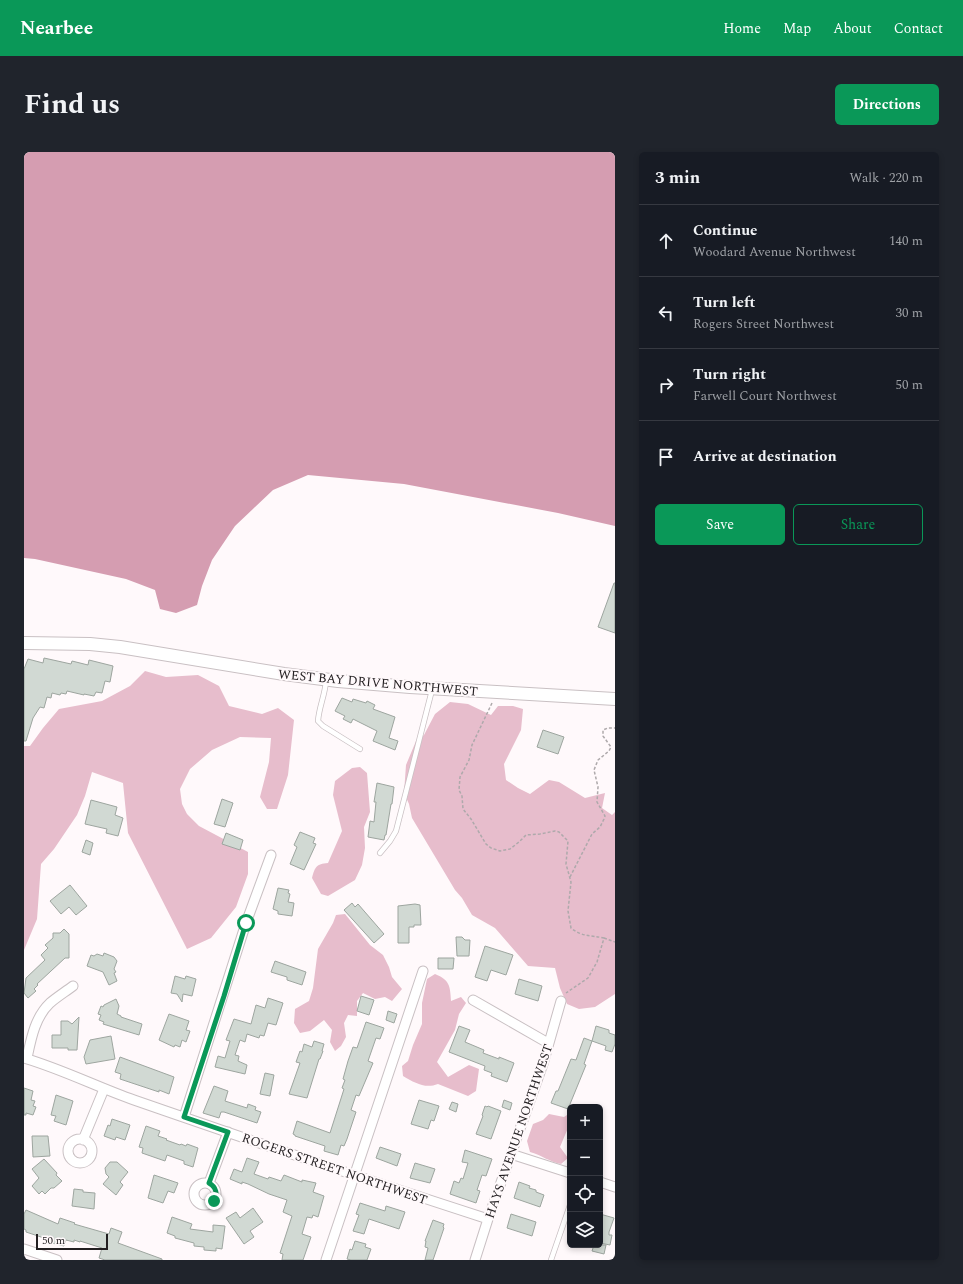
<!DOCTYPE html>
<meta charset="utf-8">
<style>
body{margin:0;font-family:Spectral,serif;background:#20242c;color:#f1f3f6}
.controls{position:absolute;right:12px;bottom:12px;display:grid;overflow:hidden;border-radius:6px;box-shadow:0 2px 6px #0003}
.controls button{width:36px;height:36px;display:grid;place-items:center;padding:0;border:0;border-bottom:1px solid #363941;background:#171b24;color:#f1f3f6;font:20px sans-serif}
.scale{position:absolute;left:12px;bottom:10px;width:72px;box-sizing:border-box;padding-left:4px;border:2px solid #231f21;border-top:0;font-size:11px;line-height:14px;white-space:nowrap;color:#231f21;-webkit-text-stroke:3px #fff9fb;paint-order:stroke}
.stop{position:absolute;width:12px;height:12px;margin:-9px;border:3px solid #0a9858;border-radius:50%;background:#fff}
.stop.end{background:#0a9858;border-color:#fff;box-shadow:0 1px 4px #0008}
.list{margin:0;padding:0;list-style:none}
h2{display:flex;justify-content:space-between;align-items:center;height:52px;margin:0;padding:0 16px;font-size:17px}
h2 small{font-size:13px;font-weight:400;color:#9ea1a6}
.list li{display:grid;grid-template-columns:26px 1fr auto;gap:12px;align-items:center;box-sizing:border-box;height:72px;padding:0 16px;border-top:1px solid #363941}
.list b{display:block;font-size:15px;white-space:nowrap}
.list p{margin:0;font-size:13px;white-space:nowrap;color:#9ea1a6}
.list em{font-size:13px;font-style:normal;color:#9ea1a6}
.actions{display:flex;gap:8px;padding:12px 16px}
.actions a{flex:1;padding:9px 0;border:1px solid #0a9858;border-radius:6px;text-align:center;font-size:14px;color:#0a9858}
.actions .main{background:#0a9858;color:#fff}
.icon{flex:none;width:22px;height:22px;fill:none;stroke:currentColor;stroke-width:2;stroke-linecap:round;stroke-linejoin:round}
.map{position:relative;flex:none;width:591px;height:1108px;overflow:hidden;border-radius:6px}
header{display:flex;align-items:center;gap:24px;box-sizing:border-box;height:56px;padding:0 20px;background:#0a9858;color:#fff}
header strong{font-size:19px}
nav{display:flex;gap:22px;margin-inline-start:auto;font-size:14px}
.intro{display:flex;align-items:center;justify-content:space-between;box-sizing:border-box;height:96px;padding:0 24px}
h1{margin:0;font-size:28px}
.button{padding:10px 18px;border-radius:6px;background:#0a9858;color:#fff;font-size:14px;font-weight:700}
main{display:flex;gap:24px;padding:0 24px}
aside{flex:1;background:#171b24;border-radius:6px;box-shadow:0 2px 6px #0003}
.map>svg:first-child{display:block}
.green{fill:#e7bdcc}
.water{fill:#d59db1}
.building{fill:#d1d9d3;stroke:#9da59f}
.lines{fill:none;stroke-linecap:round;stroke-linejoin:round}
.lane-casing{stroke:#c9c0c3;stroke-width:6}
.street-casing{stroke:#c9c0c3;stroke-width:11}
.secondary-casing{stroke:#c9c0c3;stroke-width:14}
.path{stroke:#aea9ab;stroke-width:1.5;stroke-dasharray:3 2;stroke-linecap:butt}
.lane{stroke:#fff;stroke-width:4.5}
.street{stroke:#fff;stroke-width:9}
.secondary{stroke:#fff;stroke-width:12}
.route{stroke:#0a9858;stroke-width:5}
.labels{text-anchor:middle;stroke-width:4;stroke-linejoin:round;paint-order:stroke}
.street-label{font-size:13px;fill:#231f21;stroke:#fff9fb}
</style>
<header>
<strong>Nearbee</strong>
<nav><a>Home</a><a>Map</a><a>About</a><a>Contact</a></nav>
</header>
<div class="intro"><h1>Find us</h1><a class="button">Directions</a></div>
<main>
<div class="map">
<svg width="591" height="1108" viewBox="0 0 591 1108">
<rect width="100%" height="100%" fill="#fff9fb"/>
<path class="green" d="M121 519 142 525 174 523 195 534 205 554 238 562 254 556 270 568 264 623 253 657H243L236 645 245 610 247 586 216 585 188 598 166 617 156 637 158 652 163 662 175 674 224 700V722L212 755 187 786 163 797 104 681 99 631 68 620 61 644 53 663 30 697 17 712 13 767 0 798V594H6L19 576 35 557 78 549 106 534Z
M426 550 444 552 467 563 474 554H489L499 557 497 578 480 612 482 628 494 636 506 642 525 628 535 630 561 646 581 641 578 656 588 663 591 660V842L571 855 555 857 543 852 536 836 531 816 504 814 471 776 448 763 438 746 431 738 388 666 385 652 380 641 382 613 392 589 400 583 411 562Z
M336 615 343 621 346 660 340 675 341 696 338 713 331 728 304 744 297 742 288 726C291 715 292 712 304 711L318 679 309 643 311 629 328 616Z
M321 762 346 793 359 803 365 815 368 825 378 837 368 849 361 845 351 847 339 841 333 849V864L324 863 320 871 322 885 317 894 311 899 306 890 308 878 300 868 286 879 276 881 270 871 271 857 285 849 289 836 294 797 309 771 312 763Z
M411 822C426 828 426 834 427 849L437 845 442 851 435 862 431 878 413 910 424 925 445 913 455 917 452 939 444 944 414 932C401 937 391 931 379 924L378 914 384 909 389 893 398 872V851L403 827Z
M546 961V975L544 976 536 995 544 1006 537 1012C526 1010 517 1003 506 1000L503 989 509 972 519 968 525 962 540 965Z"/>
<path class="water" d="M0 0H591V374L534 361 380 332 284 323 249 338 211 374 188 408 178 434 173 453 152 461 136 457 131 438 102 427 11 407 0 406Z"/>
<path class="building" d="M590 431H591V481L574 475Z
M20 506 47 512 48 509 64 513 65 508 89 514 86 530 81 529 78 541 72 540 70 544 60 542V543L43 539 42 542 37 541 36 543 28 541 27 546 23 545 20 556 16 555 9 566 2 589H0V517L4 507 19 511Z
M318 546 328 550 329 547 342 551 343 549 351 553 349 557 371 565 365 586 374 589 371 598 349 589 353 579 329 567 327 571 319 567 321 564 311 559Z
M519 578 540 585 534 602 513 595Z
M353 631 370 635 368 652H367L362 683H361L360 688 344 685 346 669 350 670 352 650H350Z
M198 647 209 651 201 675 190 672Z
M67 648 93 655 91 663 99 666 94 684 82 681 83 677 61 672Z
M276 680 291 686 289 691 292 692 280 718 266 712 273 695 270 693Z
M202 681 219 688 216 698 198 692Z
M62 688 69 691 66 703 58 700Z
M46 733 63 754 52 763 45 755 37 762 26 749Z
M254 736 265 738 264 741 266 742 264 750 270 751 268 764 254 762V759L249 757Z
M328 751 331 755 334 752 360 782 350 791 320 758Z
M391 752 396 753 397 773H390V775H385V791H374V754Z
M40 777 45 782V806H41L13 832 14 833 10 837 12 839 4 846 0 841 2 826 21 808 17 803 24 796 21 793 29 786V781H36Z
M432 785H438L441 788H446L445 804H433Z
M461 794 489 803 482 823 467 818 463 829 451 825Z
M80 801 90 805 93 809 90 817 92 820 90 821 93 829 85 833 79 820 63 814 67 803 70 804 73 802 79 804Z
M414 806H430L429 817H414Z
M251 809 282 820 278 833 263 828V825L247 820Z
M151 824 161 827 162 824 172 827 168 844 159 842 158 850 153 842 147 841Z
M495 827 518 834 514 849 491 842Z
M337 844 350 848 345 863 333 859Z
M244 846 259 851 252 873 244 871 240 884 236 883 235 886 223 882 221 890 216 888 211 903 215 904 214 909 223 913 221 922 191 915 194 904 201 906 206 889 202 888 210 867 227 872 232 853 241 856Z
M92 847 95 854 93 862 97 864V865L118 872 115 883 79 872 80 870 75 868 77 863 74 862 77 854 79 855 80 853Z
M364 859 373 862 370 871 362 868Z
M145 862 165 869 162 878 166 879 162 890 158 888 156 895 151 893 150 895 135 888Z
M55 865 53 898H44V896H28V883H37V869H44L48 872Z
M342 870 360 876 356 887 352 886 344 909 349 911 335 944 332 943 327 958 332 960 323 987 320 994 317 993 314 1003 300 999 301 994 271 984V983L269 982 273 969 306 981 320 937 318 936 321 928 319 927 324 909 329 895 333 896Z
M435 874 446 878 441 890 460 898 459 901 475 907V905L490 911 483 930 467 924 468 921 460 918 461 914 425 900Z
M572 874 585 878V881L591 883V892L588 900 581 898 582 894 568 889 560 912 562 913 544 957 527 951 532 939H534L547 907 552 908 560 886 568 889Z
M87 884 91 907 62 912 60 905 66 888Z
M290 889 300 892 298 899H299L296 907H295L283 946 265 942 276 911 272 910 276 899 278 900 280 892 288 895Z
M96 905 150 925 145 942 135 938V940L96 927 97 922 91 920Z
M241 921 250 923 246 944 236 942Z
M190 934 204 939 201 949 223 956 224 952 232 955 231 958 237 960 233 971 200 960H197L195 966 179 961Z
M0 936 9 939 7 948 11 949 9 954 12 955 9 963 2 961V963H0Z
M32 943 49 949 42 973 30 969 32 964 27 963Z
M395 948 415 954 410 969 407 968 404 977 387 972Z
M480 948 488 951 486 958 478 955Z
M428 950 434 952 432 960 425 957Z
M461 954 463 955 464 954 477 959 467 987 452 982 459 964 458 963Z
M88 967 106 973 101 988 92 985 91 988 80 984 84 973 86 974Z
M122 974 136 979 134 984 143 987 142 988 156 993 157 992 162 994 163 992 174 996 169 1015 160 1012V1009L143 1003 141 1009 118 1001 119 996 115 995Z
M8 984H24L26 1004 9 1005Z
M356 995 377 1002 373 1014 352 1006Z
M441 998 468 1007 462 1024 458 1023 453 1038 456 1039 452 1051 426 1042 430 1029 435 1031 437 1026 439 1027 444 1011 438 1010Z
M223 1006 235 1010 230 1022 244 1027 245 1025 257 1029 260 1023 278 1030V1028L292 1031 289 1040 300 1044 294 1065 289 1063 288 1066 283 1065 278 1082 287 1085 279 1108H258L259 1102 256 1101 268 1064 259 1060 263 1048 245 1042 224 1032 218 1030V1032L206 1027 210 1017 218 1020Z
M20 1007 33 1021 32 1023 38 1029 30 1036H27L21 1042 18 1039 15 1042 8 1034 15 1026 8 1017Z
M86 1010H93L104 1020 96 1030 99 1033 92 1043 79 1032 85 1025 82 1022 81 1016Z
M391 1011 411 1017 406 1031 386 1026Z
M130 1023 154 1031 150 1041 144 1039 139 1051 124 1046Z
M495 1030 506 1034 505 1036 512 1038V1040L520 1043 516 1055 490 1046Z
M50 1037 59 1038V1040L71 1041 70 1057 48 1054Z
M336 1051 361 1059 362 1054 381 1060 375 1077 345 1067 340 1082 329 1079 335 1063 332 1062Z
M229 1056 239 1070 226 1079 230 1085 220 1092 202 1066 212 1060 216 1066Z
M2 1058 34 1072 36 1066 51 1071 50 1072 85 1082 87 1076 98 1080 94 1091 138 1107V1108H81L75 1106 78 1096 56 1089V1090L50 1088V1090L42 1088 40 1094 28 1091 29 1089 2 1080V1078L0 1077V1062Z
M487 1062 512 1070 508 1084 483 1076Z
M576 1062 590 1066 585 1080V1083H588L586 1093 576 1091Z
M148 1065 168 1072 166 1077 189 1080V1073L201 1074 198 1097 192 1096V1099L180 1098V1095L170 1094V1091L151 1086V1084L143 1081Z
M409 1068 420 1072 419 1075 420 1076 409 1108H401L404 1096 401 1095 402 1089H401Z
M331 1089 342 1092 341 1095 347 1097 343 1108H327L323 1107 326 1097 328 1098Z
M570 1093H582L580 1102 568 1099Z"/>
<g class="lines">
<g class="lane-casing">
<path id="lane" d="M302 529C301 543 295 555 294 569L299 574 336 597
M356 701 366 689 372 679 408 538
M527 1108 546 1053"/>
</g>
<g class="street-casing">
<path id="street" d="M449 848 524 891
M0 906C38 917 73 935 110 948 228 989 346 1029 464 1067
M3 906C7 887 11 865 26 851 33 845 41 840 49 834
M160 965 222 771 247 703
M44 999a12 12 0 1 1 24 0a12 12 0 1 1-24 0Z
M59 988 80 937
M487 1002 546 1021
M576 1030 591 1035
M170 1042a11 11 0 1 1 22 0a11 11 0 1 1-22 0Z
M185 1031 204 980
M0 1097 33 1108
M302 1108 399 819
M451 1108 464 1067 519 912 537 849"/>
</g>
<g class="secondary-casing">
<path id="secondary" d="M0 491 66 492 96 495 260 522 314 529 386 535 591 547"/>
</g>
<path class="path" d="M468 551 448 593 445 608 436 625 435 638 438 644 439 657 447 667 462 692 467 696 476 699 486 697 495 690 502 683 516 682 531 679 535 680 544 689 542 712 547 730 544 759 547 776C558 785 566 783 580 786L573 810 564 826 542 841
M546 725 568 682 576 675 580 667 581 664 573 650 574 635 570 618 574 608 585 599 587 595 579 584V578L584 576H591
M580 786 591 790"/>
<use href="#lane" class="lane"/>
<use href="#street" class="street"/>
<use href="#secondary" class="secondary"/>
</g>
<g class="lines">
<path class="route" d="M190 1049C194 1042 192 1035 185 1031L204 980 160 965 200 844 222 771"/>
</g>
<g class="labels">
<g class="street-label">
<text transform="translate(354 530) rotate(5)" y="5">WEST BAY DRIVE NORTHWEST</text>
<text transform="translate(494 979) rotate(-71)" y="5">HAYS AVENUE NORTHWEST</text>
<text transform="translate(311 1016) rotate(19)" y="5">ROGERS STREET NORTHWEST</text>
</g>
</g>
</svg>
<div class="controls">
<button>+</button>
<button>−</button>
<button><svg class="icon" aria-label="locate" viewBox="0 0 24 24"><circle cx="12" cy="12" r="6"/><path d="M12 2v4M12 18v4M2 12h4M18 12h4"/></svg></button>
<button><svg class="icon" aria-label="layers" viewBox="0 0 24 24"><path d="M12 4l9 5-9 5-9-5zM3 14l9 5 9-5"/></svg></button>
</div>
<div class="scale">50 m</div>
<div class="stop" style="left:222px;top:771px"></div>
<div class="stop end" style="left:190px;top:1049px"></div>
</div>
<aside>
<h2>3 min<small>Walk · 220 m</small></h2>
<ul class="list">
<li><svg class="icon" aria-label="ahead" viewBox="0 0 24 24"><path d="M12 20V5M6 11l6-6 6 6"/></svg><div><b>Continue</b><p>Woodard Avenue Northwest</p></div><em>140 m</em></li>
<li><svg class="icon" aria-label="left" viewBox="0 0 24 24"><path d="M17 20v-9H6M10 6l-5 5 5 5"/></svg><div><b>Turn left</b><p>Rogers Street Northwest</p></div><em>30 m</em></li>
<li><svg class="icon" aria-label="right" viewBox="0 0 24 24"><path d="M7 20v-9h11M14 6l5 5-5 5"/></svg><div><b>Turn right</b><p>Farwell Court Northwest</p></div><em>50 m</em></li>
<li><svg class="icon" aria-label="arrive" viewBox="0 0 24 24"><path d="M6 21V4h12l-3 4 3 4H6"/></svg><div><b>Arrive at destination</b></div></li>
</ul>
<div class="actions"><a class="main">Save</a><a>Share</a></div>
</aside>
</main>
